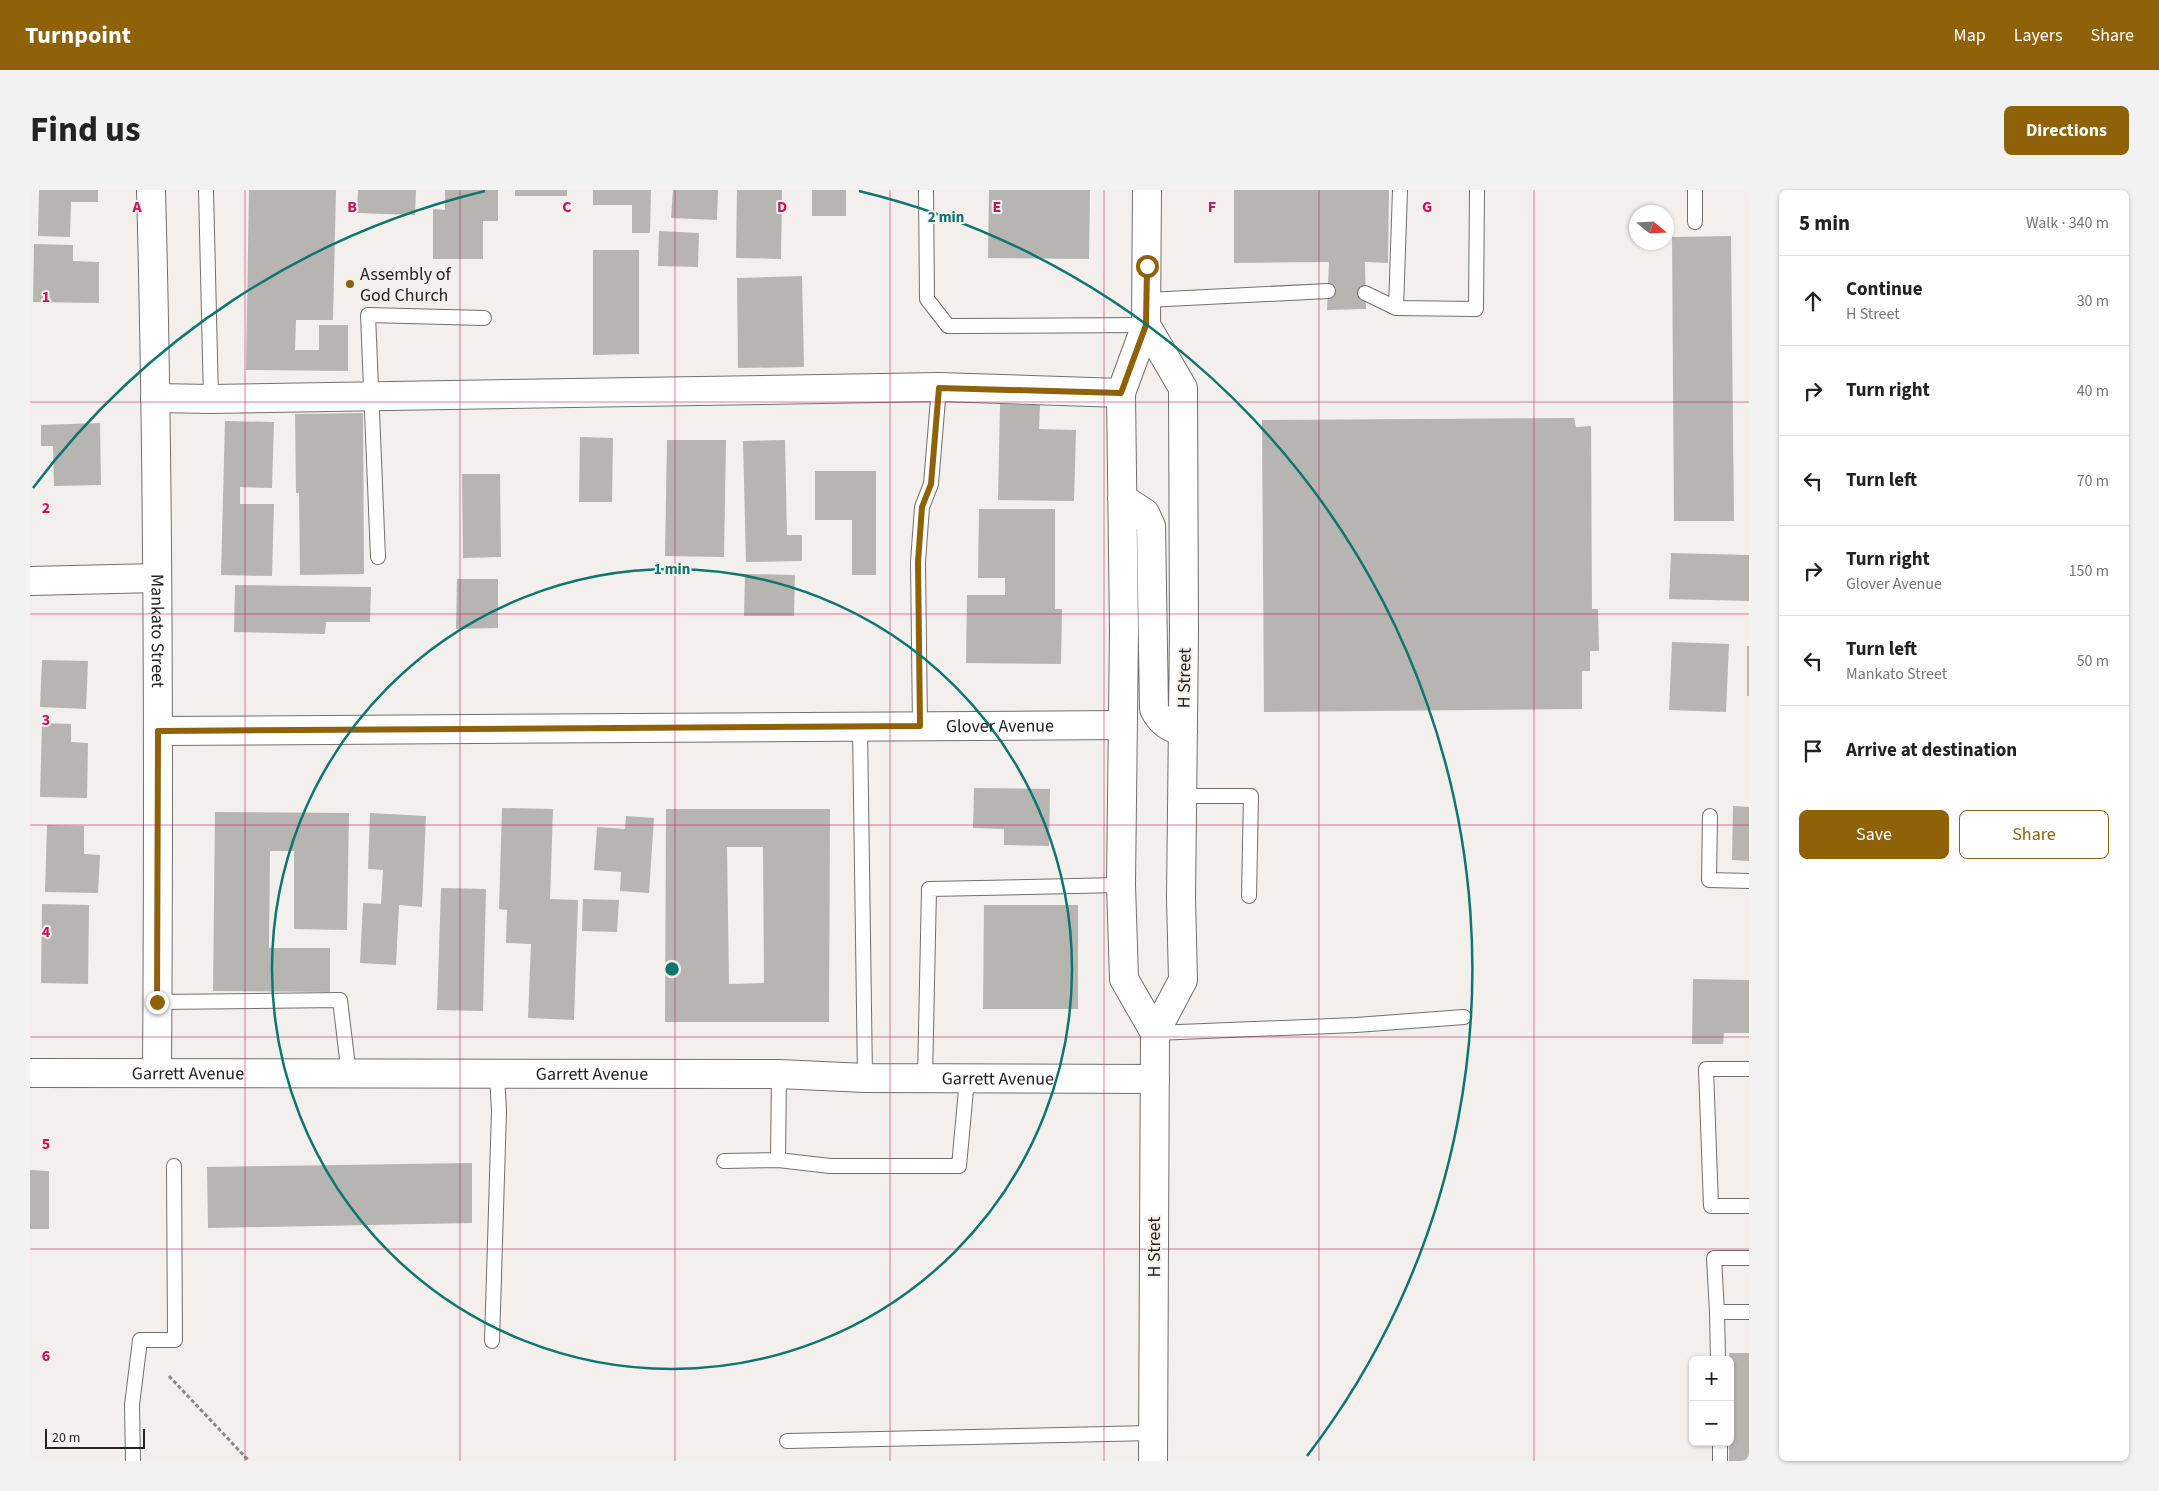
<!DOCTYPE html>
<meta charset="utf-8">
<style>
body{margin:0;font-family:"Source Sans 3",sans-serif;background:#f2f2f2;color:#222}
.controls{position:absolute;right:15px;bottom:15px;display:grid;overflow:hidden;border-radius:8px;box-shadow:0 1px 4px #0004}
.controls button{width:45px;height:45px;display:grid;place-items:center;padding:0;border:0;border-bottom:1px solid #e0e0e0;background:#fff;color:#222;font:25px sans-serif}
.compass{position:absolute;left:1599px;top:15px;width:45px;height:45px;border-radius:50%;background:#fff;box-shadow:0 1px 4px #0004;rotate:108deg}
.scale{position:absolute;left:15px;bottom:12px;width:100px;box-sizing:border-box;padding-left:5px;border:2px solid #242322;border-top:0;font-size:14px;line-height:18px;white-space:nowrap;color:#242322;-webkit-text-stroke:4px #f2efec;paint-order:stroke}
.stop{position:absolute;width:15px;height:15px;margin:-11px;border:4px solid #8f620a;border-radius:50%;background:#fff}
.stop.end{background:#8f620a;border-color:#fff;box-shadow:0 1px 5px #0008}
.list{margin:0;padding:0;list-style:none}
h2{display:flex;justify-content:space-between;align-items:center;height:65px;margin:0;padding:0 20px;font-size:21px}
h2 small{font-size:16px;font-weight:400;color:#767676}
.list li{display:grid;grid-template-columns:32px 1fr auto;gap:15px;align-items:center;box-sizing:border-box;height:90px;padding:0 20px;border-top:1px solid #e0e0e0}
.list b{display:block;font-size:19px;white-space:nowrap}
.list p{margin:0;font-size:16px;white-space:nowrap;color:#767676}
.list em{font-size:16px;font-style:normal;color:#767676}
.actions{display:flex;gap:10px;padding:15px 20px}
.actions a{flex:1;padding:11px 0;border:1px solid #8f620a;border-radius:8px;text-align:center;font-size:18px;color:#8f620a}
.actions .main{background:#8f620a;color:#fff}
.icon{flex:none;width:28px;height:28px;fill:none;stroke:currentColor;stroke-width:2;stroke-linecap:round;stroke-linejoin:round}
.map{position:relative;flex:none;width:1719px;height:1271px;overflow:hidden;border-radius:8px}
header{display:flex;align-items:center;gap:30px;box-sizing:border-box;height:70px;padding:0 25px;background:#8f620a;color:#fff}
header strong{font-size:24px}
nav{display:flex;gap:28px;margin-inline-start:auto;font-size:18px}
.intro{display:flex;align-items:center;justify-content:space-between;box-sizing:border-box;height:120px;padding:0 30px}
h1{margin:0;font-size:35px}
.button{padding:12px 22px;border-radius:8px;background:#8f620a;color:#fff;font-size:18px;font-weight:700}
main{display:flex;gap:30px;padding:0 30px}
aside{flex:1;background:#fff;border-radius:8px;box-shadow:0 1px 4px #0004}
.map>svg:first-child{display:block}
.building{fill:#b7b5b2;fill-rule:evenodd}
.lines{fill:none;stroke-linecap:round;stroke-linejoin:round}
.lane-casing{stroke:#73716e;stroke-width:16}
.street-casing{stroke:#73716e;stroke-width:30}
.primary-casing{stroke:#73716e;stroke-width:30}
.path{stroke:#8a8886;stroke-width:3;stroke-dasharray:4 2.5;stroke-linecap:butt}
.lane{stroke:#fff;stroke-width:14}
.street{stroke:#fff;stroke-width:28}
.primary{stroke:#fff;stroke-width:28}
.route{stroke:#8f620a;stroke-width:6}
.grid{fill:none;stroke:#c2185b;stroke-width:1;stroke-opacity:0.55}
.ring{fill:none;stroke:#0f766e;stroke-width:2.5}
.poi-dot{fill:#8f620a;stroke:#f2efec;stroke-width:2}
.labels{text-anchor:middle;stroke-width:4;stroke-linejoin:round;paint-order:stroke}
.poi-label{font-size:18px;fill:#242322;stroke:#f2efec;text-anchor:start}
.street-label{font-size:18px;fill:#242322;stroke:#f2efec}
.grid-label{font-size:16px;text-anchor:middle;font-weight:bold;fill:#c2185b;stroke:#f2efec;stroke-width:4;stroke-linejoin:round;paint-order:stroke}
.centre{fill:#0f766e;stroke:#f2efec;stroke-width:2.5}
.ring-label{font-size:15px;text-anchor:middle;font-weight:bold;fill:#0f766e;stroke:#f2efec;stroke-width:4;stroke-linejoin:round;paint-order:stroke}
</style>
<header>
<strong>Turnpoint</strong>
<nav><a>Map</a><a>Layers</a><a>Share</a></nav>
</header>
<div class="intro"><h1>Find us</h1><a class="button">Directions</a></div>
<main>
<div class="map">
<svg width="1719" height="1271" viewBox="0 0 1719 1271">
<rect width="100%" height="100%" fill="#f2efec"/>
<path class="building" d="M9 0H68V12H41L40 47 8 46Z
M219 0H306L303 130H266L265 160H289V135H318V181L216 180Z
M328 0H386L385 25 327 23Z
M415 0H468V31H453V69H403V19L415 20Z
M485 0H537V6H485Z
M563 0H621L620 43H602V15H563Z
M643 0H688L687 30 641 28Z
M707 0H752L751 69 706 68Z
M782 0H816V26H782Z
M959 0H1060L1059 69 958 68Z
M1204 0H1359L1358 73 1335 72 1336 119 1297 120 1299 72 1204 73Z
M629 41 669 43 668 77 628 76Z
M1701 46 1704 331H1644L1642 47Z
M4 54 43 55V71L69 72V113L3 112Z
M563 60H609V164L563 165Z
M772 86 774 177 708 178 707 88Z
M970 214 1010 215 1009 239 1046 240 1044 311 968 310Z
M333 223 334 384 270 385 269 303H266L265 224Z
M1544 228 1546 237 1561 236 1562 419H1568L1569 461H1560V481H1552V519L1234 522 1232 230Z
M195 231 244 232 242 298 210 297V314H244L242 386 191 385Z
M70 233 71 295 24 296 23 256H11V235Z
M550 247 583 248 582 312H549Z
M637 250H696L694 367 635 366Z
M755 250 757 345H772V371L716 372 713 251Z
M785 281H846V385H822V330H785Z
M432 284H470L471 367 433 368Z
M949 319H1025V419H1032L1031 474 936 473 937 405H975V388H948Z
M1641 363 1719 365V411L1639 409Z
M715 384 765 385 764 426H714Z
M427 389H468V438L426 439Z
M205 395 341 397 340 432H296L295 444 204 442Z
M1642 452 1699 454 1696 522 1639 520Z
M1717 456H1719V506H1717Z
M12 470 58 471 56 519 10 517Z
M12 533 41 534V552L58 553 57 608 10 607Z
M944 598 1020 599 1019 656 974 655V639L943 638Z
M1703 616 1719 617V671L1702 670Z
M472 618 523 619 520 709 548 710 544 830 498 828 501 754 476 753 477 720 469 719Z
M636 619H800L799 832H635ZM697 657H733L734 793 699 794Z
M185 622 319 623 317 740 264 739V661H240L239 758H300V802L183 801Z
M340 623 396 626 392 717 369 715 366 775 330 773 333 713 351 714 353 680 338 679Z
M596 626 624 628 619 703 590 701 591 682 564 680 567 637 595 639Z
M17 635 54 636V664L70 665 68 703 15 702Z
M411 698 456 699 453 821 407 820Z
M553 709 589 710 587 742 552 741Z
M12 714 59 715 58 794 11 793Z
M954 715H1048V819H953Z
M1663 789 1719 790V843H1694L1693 854H1662Z
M442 973V1033L178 1038 177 977Z
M0 980 19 981V1039H0Z
M1699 1163H1719V1271H1699L1700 1170Z"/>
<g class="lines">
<g class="lane-casing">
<path id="lane" d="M176 0 181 209
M896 0 897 109 918 136 1116 135
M1370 0 1366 118 1446 119 1447 0
M1665 32V0
M1335 103 1366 118
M1117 110 1298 101
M348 367 338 125 454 128
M890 536 888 372 892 317 901 294 909 197
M830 537 835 888
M1152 606H1221L1219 706
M1680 626 1679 690 1719 691
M127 812 310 810 319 885
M1125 843 1326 835 1434 827
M1719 879H1676L1681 1016H1719
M895 888 899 699 1091 695
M748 970 749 884
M694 971 748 970 800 976H929L937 889
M1687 1122 1684 1068H1719
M462 1151 469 921 467 885
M1688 1170 1687 1122H1719
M757 1251 1123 1243
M1690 1252V1271
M103 1271 102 1215 110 1150H145L144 976"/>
</g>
<g class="street-casing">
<g id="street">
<path id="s1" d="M121 0C129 294 129 588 127 882"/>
<path d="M125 208 181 209 909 197 1091 203"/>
<path d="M0 391 127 388"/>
<path id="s2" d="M129 541 1092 535"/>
<path id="s3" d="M0 883 749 884 835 888 1125 889"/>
</g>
</g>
<g class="primary-casing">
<path id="primary" d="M1117 0 1116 135 1091 203 1094 441 1091 695 1094 789 1125 843
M1116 135 1153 198 1154 441 1151 708 1153 790 1125 843 1123 1271
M1092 308 1115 323 1121 336 1124 519C1131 533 1139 537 1153 542"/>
</g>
<path class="path" d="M139 1186 219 1271"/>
<use href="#lane" class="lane"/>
<use href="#street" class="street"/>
<use href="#primary" class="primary"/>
</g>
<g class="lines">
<path class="route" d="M127 812 128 541 890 536 888 372 892 317 901 294 909 198 1091 203 1116 135 1117 76"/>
</g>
<path class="grid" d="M215 0V1271M430 0V1271M645 0V1271M860 0V1271M1074 0V1271M1289 0V1271M1504 0V1271M0 212H1719M0 424H1719M0 635H1719M0 847H1719M0 1059H1719"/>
<g class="ring">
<circle cx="642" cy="779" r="400"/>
<path d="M3 298A800 800 0 0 1 455 1M829 1A800 800 0 0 1 1277 1266"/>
</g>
<circle class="poi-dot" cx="320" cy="94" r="5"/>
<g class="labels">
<g class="poi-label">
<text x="330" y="90">Assembly of<tspan x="330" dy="21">God Church</tspan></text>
</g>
<g class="street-label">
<text dy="6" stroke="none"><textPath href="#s1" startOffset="441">Mankato Street</textPath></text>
<text transform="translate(1154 488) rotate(-89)" y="6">H Street</text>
<text dy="6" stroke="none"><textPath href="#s2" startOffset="841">Glover Avenue</textPath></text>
<text dy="6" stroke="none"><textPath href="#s3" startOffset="158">Garrett Avenue</textPath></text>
<text dy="6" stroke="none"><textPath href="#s3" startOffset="562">Garrett Avenue</textPath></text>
<text dy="6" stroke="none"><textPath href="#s3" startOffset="968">Garrett Avenue</textPath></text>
<text transform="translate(1124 1057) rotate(-90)" y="6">H Street</text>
</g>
</g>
<g class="grid-label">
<text x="107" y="22">A</text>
<text x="322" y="22">B</text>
<text x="537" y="22">C</text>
<text x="752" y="22">D</text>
<text x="967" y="22">E</text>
<text x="1182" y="22">F</text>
<text x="1397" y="22">G</text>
<text x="16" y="112">1</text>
<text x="16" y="323">2</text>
<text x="16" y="535">3</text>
<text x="16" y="747">4</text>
<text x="16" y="959">5</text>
<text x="16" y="1171">6</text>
</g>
<circle cx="642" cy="779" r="8" class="centre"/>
<g class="ring-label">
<text x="916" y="32">2 min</text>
<text x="642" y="384">1 min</text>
</g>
</svg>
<div class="controls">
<button>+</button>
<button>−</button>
</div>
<svg class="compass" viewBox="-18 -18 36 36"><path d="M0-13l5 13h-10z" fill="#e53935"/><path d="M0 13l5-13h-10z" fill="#767676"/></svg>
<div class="scale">20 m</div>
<div class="stop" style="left:1117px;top:76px"></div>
<div class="stop end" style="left:127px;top:812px"></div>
</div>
<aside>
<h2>5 min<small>Walk · 340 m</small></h2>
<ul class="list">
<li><svg class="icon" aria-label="ahead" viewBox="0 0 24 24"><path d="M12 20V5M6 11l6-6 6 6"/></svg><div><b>Continue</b><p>H Street</p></div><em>30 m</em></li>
<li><svg class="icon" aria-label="right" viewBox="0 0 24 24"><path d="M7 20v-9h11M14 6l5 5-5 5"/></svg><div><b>Turn right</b></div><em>40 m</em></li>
<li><svg class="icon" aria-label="left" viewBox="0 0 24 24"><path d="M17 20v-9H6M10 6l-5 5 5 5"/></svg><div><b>Turn left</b></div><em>70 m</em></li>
<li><svg class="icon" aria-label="right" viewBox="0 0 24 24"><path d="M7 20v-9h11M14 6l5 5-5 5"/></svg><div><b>Turn right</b><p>Glover Avenue</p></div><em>150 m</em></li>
<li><svg class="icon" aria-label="left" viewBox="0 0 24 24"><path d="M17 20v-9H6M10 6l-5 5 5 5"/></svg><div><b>Turn left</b><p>Mankato Street</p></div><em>50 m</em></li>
<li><svg class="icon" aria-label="arrive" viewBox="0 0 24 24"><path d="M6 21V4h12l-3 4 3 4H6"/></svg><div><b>Arrive at destination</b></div></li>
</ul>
<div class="actions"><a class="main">Save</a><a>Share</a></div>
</aside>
</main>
